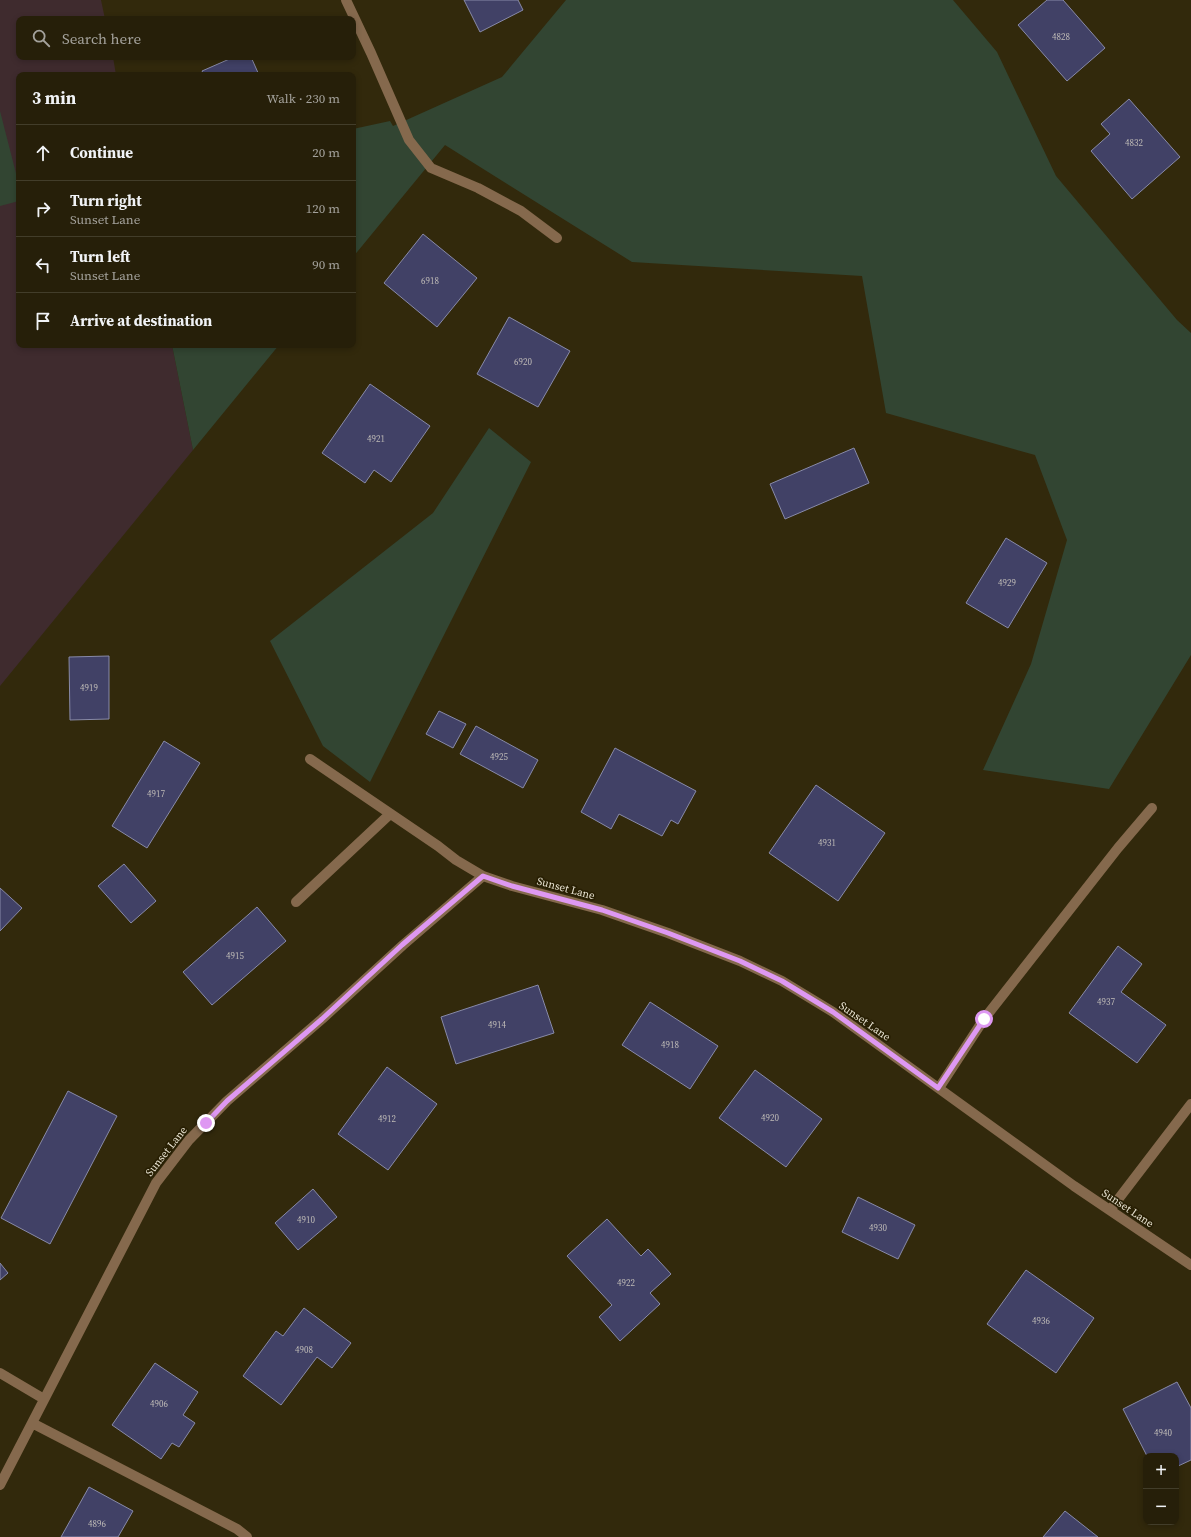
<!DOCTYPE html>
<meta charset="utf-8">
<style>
body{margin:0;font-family:"Source Serif 4",serif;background:#2e2712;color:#f1f3f6}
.controls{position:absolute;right:12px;bottom:12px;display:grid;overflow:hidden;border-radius:8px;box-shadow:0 2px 6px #0003}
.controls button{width:36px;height:36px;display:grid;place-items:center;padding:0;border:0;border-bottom:1px solid #423d2a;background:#261f09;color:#f1f3f6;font:20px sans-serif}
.stop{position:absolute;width:12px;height:12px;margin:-9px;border:3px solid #de98f2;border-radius:50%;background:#fff}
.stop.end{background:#de98f2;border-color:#fff;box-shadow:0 1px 4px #0008}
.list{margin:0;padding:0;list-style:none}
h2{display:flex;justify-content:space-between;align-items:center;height:52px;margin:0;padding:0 16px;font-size:17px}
h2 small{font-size:13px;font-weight:400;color:#a4a29c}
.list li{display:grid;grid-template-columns:26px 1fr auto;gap:12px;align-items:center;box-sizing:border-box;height:56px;padding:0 16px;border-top:1px solid #423d2a}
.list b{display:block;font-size:15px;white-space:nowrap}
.list p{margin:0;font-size:13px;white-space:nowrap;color:#a4a29c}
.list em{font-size:13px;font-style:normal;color:#a4a29c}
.icon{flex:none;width:22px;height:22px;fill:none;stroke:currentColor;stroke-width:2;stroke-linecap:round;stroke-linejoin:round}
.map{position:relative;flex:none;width:1191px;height:1537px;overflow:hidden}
.search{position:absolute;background:#261f09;box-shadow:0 2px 6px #0003;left:16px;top:16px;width:340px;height:44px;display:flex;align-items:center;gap:10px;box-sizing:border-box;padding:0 14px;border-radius:8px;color:#a4a29c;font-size:15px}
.panel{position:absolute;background:#261f09;box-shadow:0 2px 6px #0003;left:16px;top:72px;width:340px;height:276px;border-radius:8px}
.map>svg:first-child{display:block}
.education{fill:#3f2b2e}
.green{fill:#324532}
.building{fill:#414166;stroke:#888aa8}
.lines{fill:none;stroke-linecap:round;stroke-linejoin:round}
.minor{stroke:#85694d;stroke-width:10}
.route{stroke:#de98f2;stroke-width:5}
.labels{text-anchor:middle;stroke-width:3.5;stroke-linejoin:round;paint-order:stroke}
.number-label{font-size:9px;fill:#bebab6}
.street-label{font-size:11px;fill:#e7e2d1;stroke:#281f03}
</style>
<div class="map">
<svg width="1191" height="1537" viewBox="0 0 1191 1537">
<rect width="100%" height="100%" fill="#32290c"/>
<path class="education" d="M0 0H101L105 19H19V57H113L116 75H19V345H172L193 450 0 686Z"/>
<path class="green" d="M566 0H953L997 52 1056 176 1177 320 1191 333V655L1109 789 983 770 1031 664 1067 540 1035 455 886 413 862 276 632 262 445 145 353 257V129L390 121 393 126 502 77Z
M0 111 19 185V201L0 206Z
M172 345H279L193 450Z
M489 428 531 462 370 782 323 746 270 641 433 513Z"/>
<path class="building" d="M464 0H518L523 10 480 32Z
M1047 0H1063L1105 48 1067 81 1018 25Z
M234 57H251L259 75H204L202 71Z
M1129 99 1180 157 1132 199 1091 151 1110 134 1101 124Z
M423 234 477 278 437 327 384 283Z
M509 317 570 351 538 407 477 374Z
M370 384 430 426 391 482 374 470 365 483 322 453Z
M854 448 869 483 785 519 770 484Z
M1006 538 1047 563 1008 628 966 603Z
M109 656V719L70 720 69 657Z
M439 711 466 724 453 748 426 734Z
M476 726 538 760 523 788 460 754Z
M164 741 200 763 147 848 112 826Z
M615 748 696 791 678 824 671 820 662 836 619 814 611 829 581 812Z
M816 785 885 833 838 901 769 853Z
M124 864 156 901 131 923 98 886Z
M0 888 22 908 0 931Z
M257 907 286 941 212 1005 183 972Z
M1118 946 1142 964 1121 992 1166 1025 1137 1063 1069 1013Z
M538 985 554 1033 456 1064 441 1017Z
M650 1002 718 1046 690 1089 622 1045Z
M387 1067 437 1104 388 1170 338 1134Z
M755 1070 822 1119 786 1167 719 1118Z
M68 1091 117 1116 50 1244 1 1218Z
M313 1189 337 1217 298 1250 275 1223Z
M858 1197 915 1225 898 1259 842 1232Z
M607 1219 641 1256 648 1249 671 1274 650 1293 660 1304 620 1341 599 1317 612 1305 567 1256Z
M0 1263 8 1273 0 1280Z
M1026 1270 1094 1318 1056 1373 987 1324Z
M304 1308 351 1343 332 1368 317 1357 281 1405 243 1376 276 1331 283 1336Z
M155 1363 198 1392 183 1415 195 1423 179 1447 172 1443 161 1459 112 1425Z
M1177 1382 1191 1408V1460L1176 1467V1456H1147L1123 1409Z
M89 1487 133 1511 118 1537H61Z
M1065 1511 1098 1537H1043Z"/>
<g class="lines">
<path class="minor" d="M346 0 371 53 409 140 431 168 478 188 521 211 557 238
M310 759 438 846 456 860 483 876
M296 902 390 814
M939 1088 984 1019 1118 848 1152 808
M1110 1210 1191 1104
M0 1373 44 1399
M32 1423 237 1529 247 1537
M0 1485 156 1183 189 1140 227 1101 322 1019 403 945 483 876 512 886 602 910 668 933 740 961 782 981 833 1012 1074 1186 1191 1265"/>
</g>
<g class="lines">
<path class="route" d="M206 1123 227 1101 322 1019 402 945 483 876 512 886 602 910 668 933 740 961 782 981 833 1012 938 1088 984 1019"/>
</g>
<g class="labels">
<g class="number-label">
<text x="1061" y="40">4828</text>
<text x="1134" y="146">4832</text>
<text x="430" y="284">6918</text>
<text x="523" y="365">6920</text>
<text x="376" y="442">4921</text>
<text x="1007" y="586">4929</text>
<text x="89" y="691">4919</text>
<text x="499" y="760">4925</text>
<text x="156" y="797">4917</text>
<text x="827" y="846">4931</text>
<text x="235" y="959">4915</text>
<text x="1106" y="1005">4937</text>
<text x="497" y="1028">4914</text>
<text x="670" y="1048">4918</text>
<text x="770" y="1121">4920</text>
<text x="387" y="1122">4912</text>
<text x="306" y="1223">4910</text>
<text x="878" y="1231">4930</text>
<text x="626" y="1286">4922</text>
<text x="1041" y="1324">4936</text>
<text x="304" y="1353">4908</text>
<text x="159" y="1407">4906</text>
<text x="1163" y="1436">4940</text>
<text x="97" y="1527">4896</text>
</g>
<g class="street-label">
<text transform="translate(566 888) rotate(15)" y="4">Sunset Lane</text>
<text transform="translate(865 1021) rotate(35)" y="4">Sunset Lane</text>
<text transform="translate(166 1151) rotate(-52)" y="4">Sunset Lane</text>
<text transform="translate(1128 1208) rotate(34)" y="4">Sunset Lane</text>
</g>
</g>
</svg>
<div class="controls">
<button>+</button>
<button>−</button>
</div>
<div class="stop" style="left:984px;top:1019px"></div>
<div class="stop end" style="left:206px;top:1123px"></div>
<div class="search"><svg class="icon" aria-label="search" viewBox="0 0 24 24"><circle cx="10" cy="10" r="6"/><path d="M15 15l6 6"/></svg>Search here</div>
<section class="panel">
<h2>3 min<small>Walk · 230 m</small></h2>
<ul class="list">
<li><svg class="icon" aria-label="ahead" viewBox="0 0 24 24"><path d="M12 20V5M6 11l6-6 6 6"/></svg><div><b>Continue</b></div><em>20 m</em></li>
<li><svg class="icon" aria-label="right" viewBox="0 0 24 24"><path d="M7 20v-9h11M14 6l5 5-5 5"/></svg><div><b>Turn right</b><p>Sunset Lane</p></div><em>120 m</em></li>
<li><svg class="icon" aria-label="left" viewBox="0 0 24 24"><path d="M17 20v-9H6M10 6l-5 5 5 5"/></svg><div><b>Turn left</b><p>Sunset Lane</p></div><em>90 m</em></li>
<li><svg class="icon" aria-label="arrive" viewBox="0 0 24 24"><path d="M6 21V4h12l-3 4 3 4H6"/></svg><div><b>Arrive at destination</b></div></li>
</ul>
</section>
</div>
